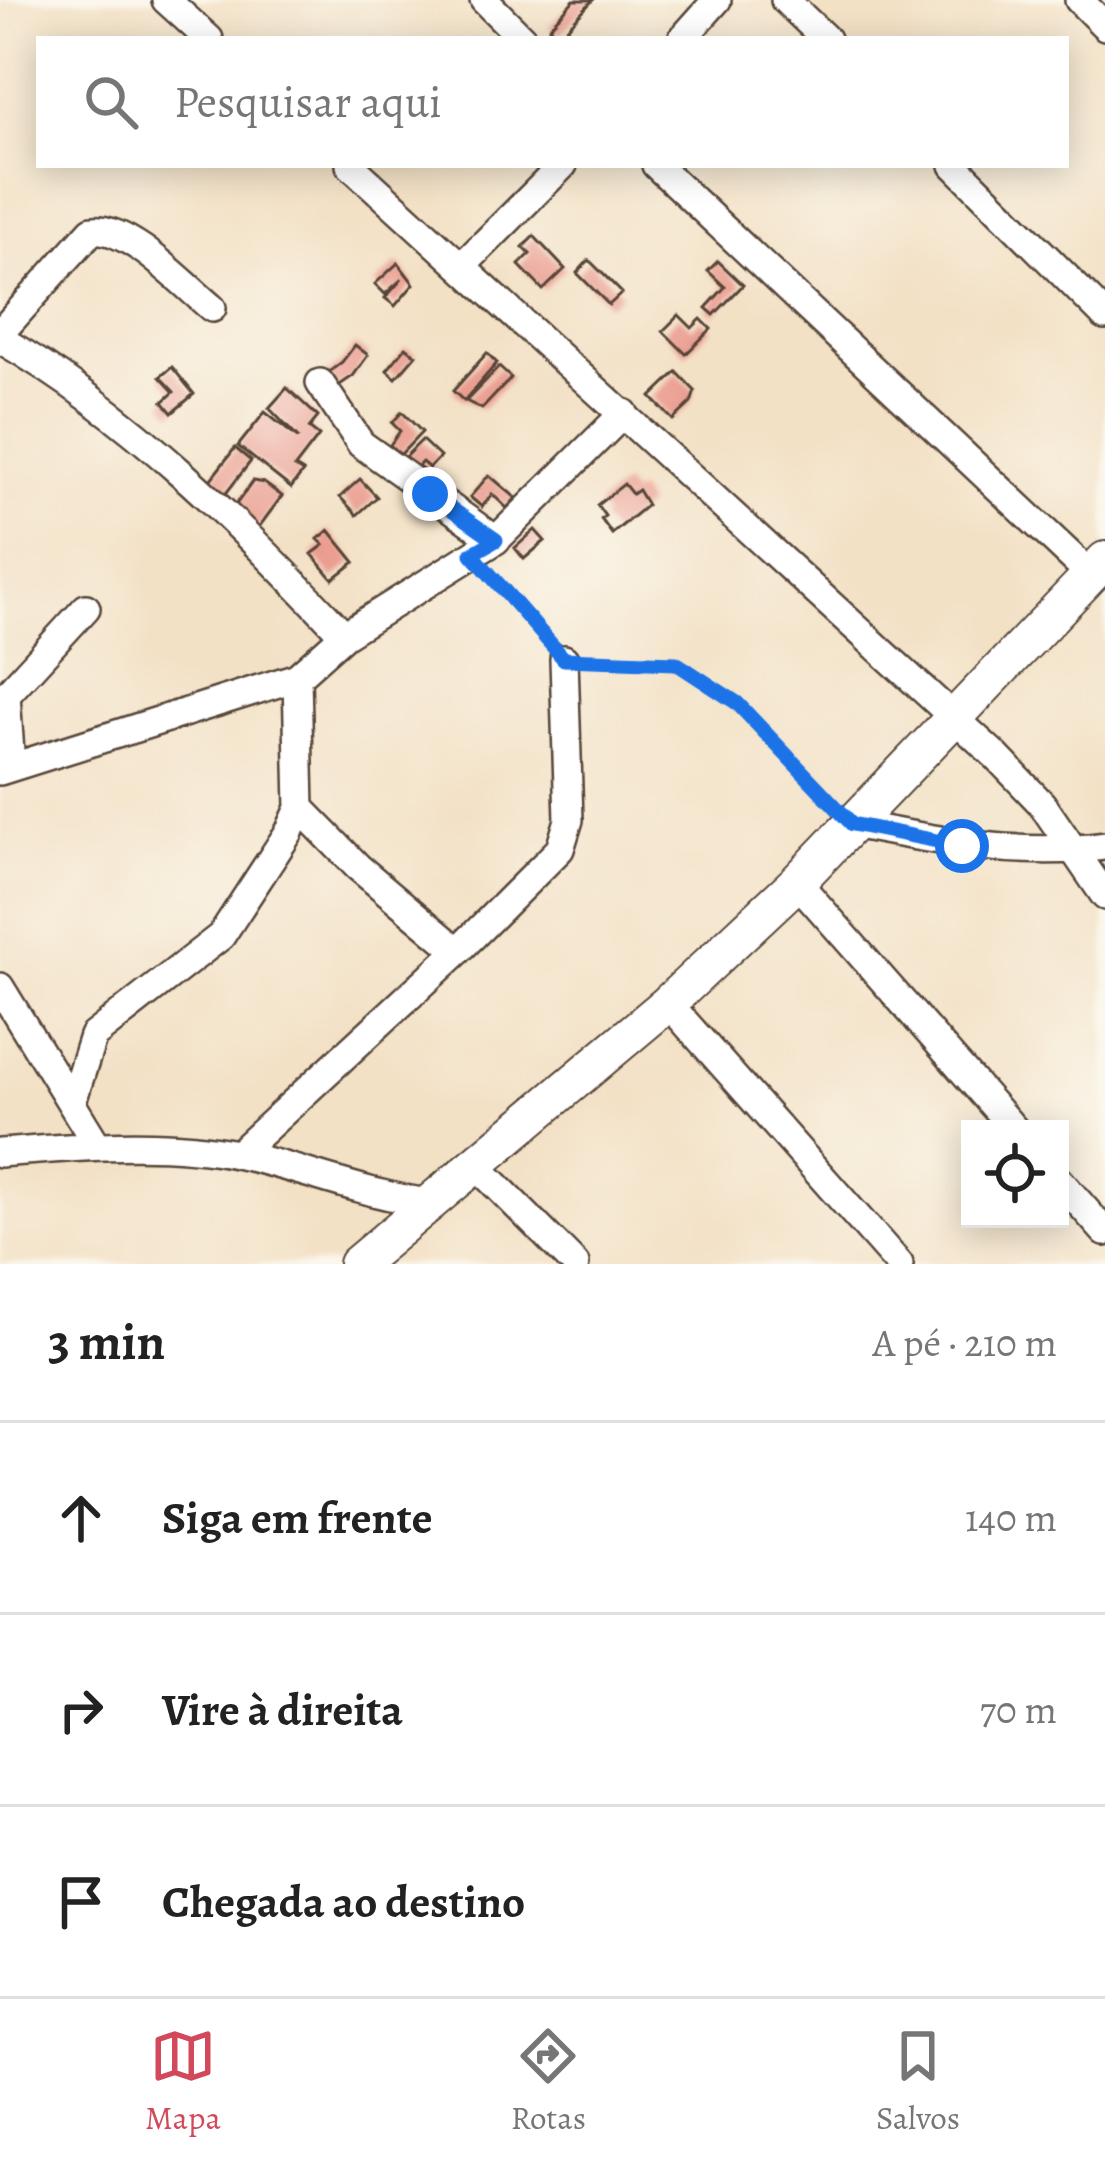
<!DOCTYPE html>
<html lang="pt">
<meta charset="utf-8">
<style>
body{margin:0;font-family:Alegreya,serif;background:#f6f6f6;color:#222}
.controls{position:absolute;right:36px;bottom:36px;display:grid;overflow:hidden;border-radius:0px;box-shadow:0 6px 30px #0003}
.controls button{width:108px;height:108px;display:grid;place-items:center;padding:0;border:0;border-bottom:3px solid #e0e0e0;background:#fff;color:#222;font:60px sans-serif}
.stop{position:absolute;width:36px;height:36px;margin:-27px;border:9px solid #1a73e8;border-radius:50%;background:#fff}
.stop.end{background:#1a73e8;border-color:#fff;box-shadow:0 3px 12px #0008}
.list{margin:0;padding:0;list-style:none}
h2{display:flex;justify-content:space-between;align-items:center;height:156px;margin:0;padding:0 48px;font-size:51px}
h2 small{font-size:39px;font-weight:400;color:#767676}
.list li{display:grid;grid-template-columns:78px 1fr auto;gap:36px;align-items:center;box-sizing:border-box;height:192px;padding:0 48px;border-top:3px solid #e0e0e0}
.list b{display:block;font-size:45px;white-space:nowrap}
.list em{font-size:39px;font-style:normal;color:#767676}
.icon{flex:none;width:66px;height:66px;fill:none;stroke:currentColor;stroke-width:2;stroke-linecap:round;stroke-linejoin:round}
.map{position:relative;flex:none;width:1105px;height:1264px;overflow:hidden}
.search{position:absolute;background:#fff;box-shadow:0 6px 30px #0003;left:36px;right:36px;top:36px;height:132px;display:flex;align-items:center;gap:30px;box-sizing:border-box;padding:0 42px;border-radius:0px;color:#767676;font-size:45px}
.sheet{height:732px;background:#fff}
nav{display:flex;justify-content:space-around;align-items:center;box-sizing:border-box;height:168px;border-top:3px solid #e0e0e0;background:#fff;font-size:33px;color:#767676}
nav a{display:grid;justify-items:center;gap:6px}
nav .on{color:#d1495b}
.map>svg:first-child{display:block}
.building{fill:#ea9c90}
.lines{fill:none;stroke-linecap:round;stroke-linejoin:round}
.street-casing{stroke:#574537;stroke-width:32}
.secondary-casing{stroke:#574537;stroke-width:40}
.path{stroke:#574537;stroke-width:4.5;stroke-dasharray:3 9;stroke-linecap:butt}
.street{stroke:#fff;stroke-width:27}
.secondary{stroke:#fff;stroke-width:36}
.route{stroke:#1a73e8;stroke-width:15}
</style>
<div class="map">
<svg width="1105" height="1264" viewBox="0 0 1105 1264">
<rect width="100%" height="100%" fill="#fbf7ec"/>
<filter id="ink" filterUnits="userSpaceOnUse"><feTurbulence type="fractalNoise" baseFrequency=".00833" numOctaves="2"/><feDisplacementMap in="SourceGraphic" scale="24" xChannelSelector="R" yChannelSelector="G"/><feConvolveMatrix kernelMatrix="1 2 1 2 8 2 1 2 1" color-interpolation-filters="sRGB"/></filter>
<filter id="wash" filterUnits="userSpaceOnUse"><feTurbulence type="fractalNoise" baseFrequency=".004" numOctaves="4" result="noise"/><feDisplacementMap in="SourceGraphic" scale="48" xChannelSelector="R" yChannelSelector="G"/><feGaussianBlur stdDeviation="2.7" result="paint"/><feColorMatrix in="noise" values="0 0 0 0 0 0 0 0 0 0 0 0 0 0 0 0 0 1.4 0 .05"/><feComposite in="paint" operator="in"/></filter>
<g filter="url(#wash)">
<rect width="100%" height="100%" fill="#f3e1c6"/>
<g id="blocks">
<path class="building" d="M574 0H593L559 36 549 27Z
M534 236 565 269 543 290 519 265 530 254 523 247Z
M589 260 622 293 609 305 577 273Z
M718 261 743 285 714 315 706 308 725 287 708 271Z
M398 263 414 284 395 306 385 298 402 279 385 294 375 284Z
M679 315 692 328 701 319 711 329 686 354 663 331Z
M355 345 368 355 353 376 331 391 321 378 342 362Z
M406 347 416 355 396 378 387 370Z
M487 353 497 363 464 401 453 391Z
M172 367 194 394 172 413 163 402 174 392 160 377Z
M499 367 511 378 482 409 466 401Z
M677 372 695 391 691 403 673 420 651 397Z
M287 388 318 417 309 428 319 436 295 467 303 472 291 488 238 446 265 412 299 439 269 408Z
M402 412 422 432 400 455 390 445 400 431 392 423Z
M422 440 440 457 429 468 422 462 415 469 404 458Z
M235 448 251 461 220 501 204 488Z
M489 475 516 498 507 508 492 494 482 507 470 497Z
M360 479 377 497 357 515 340 497Z
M253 481 264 483 282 496 253 535 234 507Z
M624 484 632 494 638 490 647 505 612 534 601 519 605 516 597 505Z
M329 530 355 562 333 579 312 554 324 545 318 539Z
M535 530 545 541 524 559 515 548Z"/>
</g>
</g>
<g filter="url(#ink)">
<use href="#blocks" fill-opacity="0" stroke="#574537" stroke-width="3"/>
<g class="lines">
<g class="street-casing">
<path id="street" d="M166 0 209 39
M484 0 523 39
M785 0 826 39
M1079 0 1105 26
M682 39 717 0
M350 165 996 756 1042 804 1105 896
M656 165 1091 575
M954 165 1105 316
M463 265 563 165
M0 333 92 230C128 225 184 285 212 308
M0 339C131 415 241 525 344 635
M320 383 361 444 496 540
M11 767 6 695 86 608
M0 771 297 677 344 635 496 540 624 413
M300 808 358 867 458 951
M852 824C935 840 1020 858 1105 846
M797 882 1014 1129
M0 987 97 1145
M668 1003 899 1264
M72 1102 93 1036 221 936 289 832 300 808 297 677
M0 1153C78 1147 163 1138 241 1155 304 1169 365 1195 430 1203
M238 1154 458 951 560 849 569 820 564 659
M475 1164 575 1264
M1060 1181 1105 1232"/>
</g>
<g class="secondary-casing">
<path id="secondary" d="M357 1264 668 1003 797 882 1105 560"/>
</g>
<path class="path" d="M487 572 547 640
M586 660 676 663 737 703 832 803"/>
<use href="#street" class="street"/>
<use href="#secondary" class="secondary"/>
</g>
</g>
<g class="lines" filter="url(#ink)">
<path class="route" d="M430 494 496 540 472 554 564 659 676 663 737 703 852 824 962 846"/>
</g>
</svg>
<div class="controls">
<button><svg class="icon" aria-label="locate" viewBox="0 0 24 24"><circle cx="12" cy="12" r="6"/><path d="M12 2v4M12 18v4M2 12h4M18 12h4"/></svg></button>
</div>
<div class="stop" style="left:962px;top:846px"></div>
<div class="stop end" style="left:430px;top:494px"></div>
<div class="search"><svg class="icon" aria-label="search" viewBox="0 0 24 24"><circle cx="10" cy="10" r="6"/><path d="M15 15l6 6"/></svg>Pesquisar aqui</div>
</div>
<section class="sheet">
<h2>3 min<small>A pé · 210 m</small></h2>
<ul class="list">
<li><svg class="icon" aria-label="ahead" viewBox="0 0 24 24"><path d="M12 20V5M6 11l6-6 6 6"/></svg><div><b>Siga em frente</b></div><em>140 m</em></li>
<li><svg class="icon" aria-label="right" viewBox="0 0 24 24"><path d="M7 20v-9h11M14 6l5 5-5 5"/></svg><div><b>Vire à direita</b></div><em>70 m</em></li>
<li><svg class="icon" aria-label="arrive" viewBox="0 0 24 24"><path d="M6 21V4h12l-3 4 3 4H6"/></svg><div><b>Chegada ao destino</b></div></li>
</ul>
</section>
<nav>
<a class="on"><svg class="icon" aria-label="map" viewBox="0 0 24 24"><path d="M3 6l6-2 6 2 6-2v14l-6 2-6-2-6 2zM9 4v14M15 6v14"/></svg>Mapa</a>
<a><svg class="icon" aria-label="directions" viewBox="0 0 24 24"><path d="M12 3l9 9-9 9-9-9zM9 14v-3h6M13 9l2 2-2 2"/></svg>Rotas</a>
<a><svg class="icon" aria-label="saved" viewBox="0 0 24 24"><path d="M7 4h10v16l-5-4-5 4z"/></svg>Salvos</a>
</nav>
